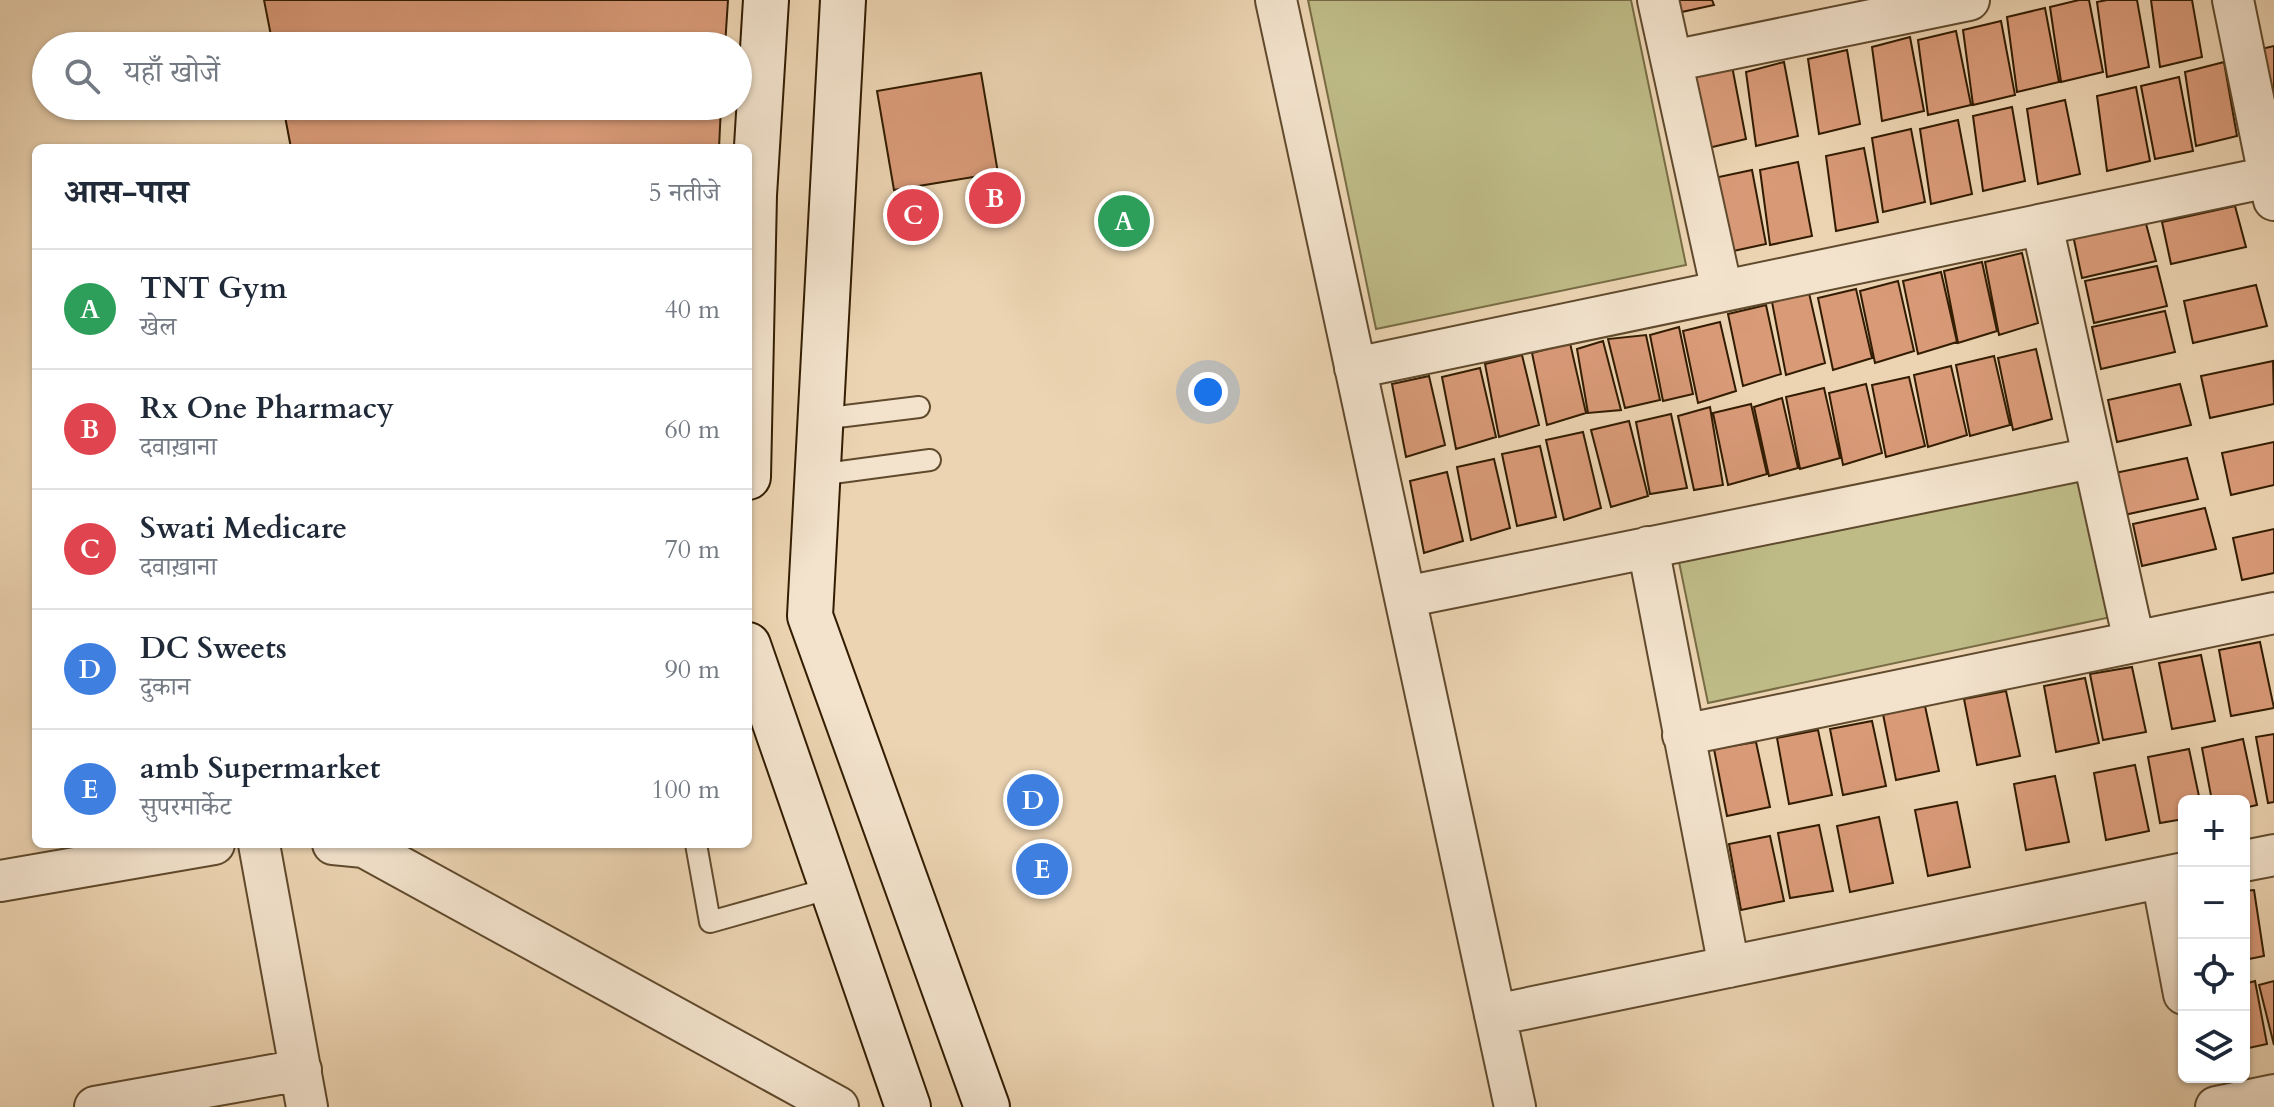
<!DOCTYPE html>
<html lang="hi">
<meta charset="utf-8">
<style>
body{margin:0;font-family:Cardo,"Noto Serif Devanagari",serif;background:#f2f2f3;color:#1f2937}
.controls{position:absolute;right:24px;bottom:24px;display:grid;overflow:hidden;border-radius:12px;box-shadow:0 2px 6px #0004}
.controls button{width:72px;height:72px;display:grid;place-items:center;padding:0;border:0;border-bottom:2px solid #e0e1e3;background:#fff;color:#1f2937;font:40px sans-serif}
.you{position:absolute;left:1208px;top:392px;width:28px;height:28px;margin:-20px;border:6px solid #fff;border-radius:50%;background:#1a73e8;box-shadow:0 0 0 12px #1a73e833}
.badge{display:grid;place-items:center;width:52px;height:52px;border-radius:50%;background:#0b8043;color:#fff;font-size:26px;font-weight:700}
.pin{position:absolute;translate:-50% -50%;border:4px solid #fff;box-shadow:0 2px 8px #0006}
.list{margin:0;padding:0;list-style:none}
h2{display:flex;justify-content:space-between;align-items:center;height:104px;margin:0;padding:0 32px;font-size:34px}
h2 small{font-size:26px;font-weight:400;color:#747a83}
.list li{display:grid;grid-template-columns:52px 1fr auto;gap:24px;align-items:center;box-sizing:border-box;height:120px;padding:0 32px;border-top:2px solid #e0e1e3}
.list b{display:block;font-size:30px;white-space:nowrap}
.list p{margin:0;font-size:26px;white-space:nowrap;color:#747a83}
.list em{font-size:26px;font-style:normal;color:#747a83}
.icon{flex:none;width:44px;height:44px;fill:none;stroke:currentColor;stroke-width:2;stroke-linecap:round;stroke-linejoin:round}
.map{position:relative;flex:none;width:2274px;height:1107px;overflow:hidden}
.search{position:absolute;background:#fff;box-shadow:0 2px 6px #0004;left:32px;top:32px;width:720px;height:88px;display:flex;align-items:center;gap:20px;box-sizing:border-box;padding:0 28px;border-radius:44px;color:#747a83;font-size:30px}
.panel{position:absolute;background:#fff;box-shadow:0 2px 6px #0004;left:32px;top:144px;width:720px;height:704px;border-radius:12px}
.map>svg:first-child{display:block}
.green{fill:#bebb87;stroke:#786c44;stroke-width:2}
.building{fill:#d99a78;stroke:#321c01;stroke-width:2}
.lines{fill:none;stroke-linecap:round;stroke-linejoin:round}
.lane-casing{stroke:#604a2d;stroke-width:24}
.street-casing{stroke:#604a2d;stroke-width:44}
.secondary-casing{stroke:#321c01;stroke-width:48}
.lane{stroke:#f3e3cd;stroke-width:20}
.street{stroke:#f3e3cd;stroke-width:40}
.secondary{stroke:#f3e3cd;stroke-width:44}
</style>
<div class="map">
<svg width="2274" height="1107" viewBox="0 0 2274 1107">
<rect width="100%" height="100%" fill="#ecd4b2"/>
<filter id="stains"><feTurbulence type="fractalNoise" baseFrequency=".0025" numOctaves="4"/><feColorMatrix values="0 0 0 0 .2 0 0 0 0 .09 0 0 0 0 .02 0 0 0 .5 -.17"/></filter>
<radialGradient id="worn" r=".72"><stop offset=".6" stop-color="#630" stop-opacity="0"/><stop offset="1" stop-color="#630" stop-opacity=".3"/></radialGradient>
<path class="green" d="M1308 0H1631L1686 265 1376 329Z
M2082 477 2111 617 1708 703 1679 562Z"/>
<path class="building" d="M264 0H728L725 46H273Z
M1674 0H1712L1714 5 1677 13Z
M2079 0H2089L2103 72 2061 82 2050 7Z
M2107 0H2137L2149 67 2107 77 2097 2Z
M2151 0H2192L2202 57 2160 67Z
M2045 8 2059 82 2017 92 2007 17Z
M2001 21 2015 95 1973 105 1963 30Z
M1956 31 1971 105 1928 115 1918 40Z
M1910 37 1924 111 1882 121 1872 47Z
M2274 46V90L2270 91 2261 49Z
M1847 50 1860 124 1819 134 1808 59Z
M1784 62 1798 136 1756 146 1746 72Z
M2224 62 2237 136 2196 146 2185 72Z
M1732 66 1746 139 1704 149 1693 75Z
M981 73 998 173 894 190 877 91Z
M2179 77 2193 151 2155 159 2141 86Z
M2136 87 2150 161 2107 171 2097 96Z
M2065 100 2080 174 2038 184 2027 109Z
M283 106H721L719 148H291Z
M2012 107 2025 181 1983 191 1973 116Z
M1958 120 1972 194 1931 204 1920 129Z
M1911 129 1925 202 1883 212 1872 138Z
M1864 148 1878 222 1836 231 1826 156Z
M1798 162 1812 236 1770 245 1760 170Z
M1752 170 1766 244 1724 253 1714 178Z
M2235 206 2246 247 2171 264 2162 222Z
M2145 220 2156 261 2082 278 2073 235Z
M2022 253 2038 323 1999 335 1985 262Z
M1982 262 1997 331 1958 343 1944 271Z
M2157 266 2167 306 2094 323 2085 281Z
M1941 272 1957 342 1918 354 1903 281Z
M1898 281 1914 351 1875 363 1860 291Z
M2256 285 2267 326 2193 343 2184 301Z
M1856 289 1872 358 1833 370 1818 298Z
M1809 293 1825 363 1786 375 1772 302Z
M1766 305 1781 374 1743 386 1728 314Z
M2165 311 2175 352 2101 369 2092 327Z
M1720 322 1736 391 1698 403 1683 331Z
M1679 327 1693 394 1663 401 1650 335Z
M1646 335 1660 400 1625 408 1608 339Z
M1603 341 1621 410 1588 413 1577 349Z
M1570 343 1586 413 1547 425 1532 353Z
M2036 349 2052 419 2013 430 1998 358Z
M1522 355 1539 425 1499 437 1485 364Z
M1994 356 2010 425 1970 436 1956 365Z
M2273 361 2274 404 2210 418 2201 376Z
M1951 366 1967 435 1928 447 1914 375Z
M1480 368 1496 437 1456 449 1442 377Z
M1429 376 1445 445 1406 457 1392 384Z
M1909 377 1925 446 1886 457 1872 385Z
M1866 384 1882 453 1843 465 1829 393Z
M2180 384 2191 425 2117 442 2108 400Z
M1824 388 1840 458 1800 469 1786 397Z
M1782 398 1798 468 1769 476 1754 407Z
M1751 404 1767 474 1728 485 1713 413Z
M1710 407 1723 485 1694 490 1678 416Z
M1671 414 1687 488 1650 494 1636 422Z
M1629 421 1648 496 1611 507 1591 430Z
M1583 432 1601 508 1564 520 1546 440Z
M2274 442V485L2231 495 2222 453Z
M1540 446 1556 517 1517 526 1502 454Z
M2187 458 2198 499 2124 515 2115 473Z
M1494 459 1510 528 1471 540 1457 467Z
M1447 472 1463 541 1424 553 1410 481Z
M2205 508 2216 549 2142 566 2133 524Z
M2274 529V573L2242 580 2233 538Z
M2260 642 2274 708 2231 716 2219 650Z
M2201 655 2215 721 2172 729 2159 663Z
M2132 667 2146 732 2103 740 2090 674Z
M2085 678 2099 743 2056 752 2044 686Z
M2006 691 2020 756 1977 765 1964 699Z
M1925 706 1939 771 1896 780 1883 714Z
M1872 721 1886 786 1843 795 1830 729Z
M1818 730 1832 795 1789 804 1777 738Z
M2274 734V802L2268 803 2256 737Z
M2243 739 2257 805 2244 808V801H2212L2202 748Z
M1756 742 1770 807 1727 816 1714 749Z
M2189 749 2200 801H2184V819L2160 823 2148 757Z
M2135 765 2149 831 2106 840 2094 773Z
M2055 776 2069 842 2026 850 2014 784Z
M1957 802 1970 867 1928 876 1915 810Z
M1879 817 1893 883 1850 892 1837 826Z
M1819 825 1833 891 1790 898 1778 833Z
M1770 836 1784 901 1741 910 1729 844Z
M2254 890 2264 956 2244 960V891Z
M2255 981 2267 1044 2244 1049V984Z
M2274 981V1045L2259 985Z"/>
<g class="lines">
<g class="lane-casing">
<path id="lane" d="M821 419 919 407
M818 475 930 460
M696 844 710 922 831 888"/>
</g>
<g class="street-casing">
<path id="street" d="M1276 0 1515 1107
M1658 0 1722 291
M2233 0 2274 200
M1672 61 1969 0
M2042 225 2134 641
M1355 368 2269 177
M1648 547 1729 967
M1405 597 2092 458
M1683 735 2274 613
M259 844 307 1107
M333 844 364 847 838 1107
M2244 861 2274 855
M2162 878 2184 994
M0 881 214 844
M1495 1015 2184 873
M95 1107 301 1070
M2216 1107 2274 1095"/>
</g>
<g class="secondary-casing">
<path id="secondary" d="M843 0 810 616 987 1107
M748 477 754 195 766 0
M748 645 908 1107"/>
</g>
<use href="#lane" class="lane"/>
<use href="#street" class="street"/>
<use href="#secondary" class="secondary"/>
</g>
<rect width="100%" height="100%" filter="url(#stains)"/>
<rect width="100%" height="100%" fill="url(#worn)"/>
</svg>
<div class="controls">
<button>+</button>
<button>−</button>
<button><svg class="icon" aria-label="locate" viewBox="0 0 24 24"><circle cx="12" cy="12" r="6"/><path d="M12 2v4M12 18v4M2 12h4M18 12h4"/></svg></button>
<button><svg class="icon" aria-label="layers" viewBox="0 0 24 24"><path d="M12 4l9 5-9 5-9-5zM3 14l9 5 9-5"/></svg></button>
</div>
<div class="you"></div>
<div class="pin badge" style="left:1124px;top:221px;background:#2e9e5b">A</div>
<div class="pin badge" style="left:995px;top:198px;background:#e0444e">B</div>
<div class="pin badge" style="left:913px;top:215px;background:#e0444e">C</div>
<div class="pin badge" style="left:1033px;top:800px;background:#3f7fe0">D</div>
<div class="pin badge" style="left:1042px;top:869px;background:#3f7fe0">E</div>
<div class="search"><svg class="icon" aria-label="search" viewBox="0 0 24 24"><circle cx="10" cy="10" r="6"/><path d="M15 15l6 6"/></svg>यहाँ खोजें</div>
<section class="panel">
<h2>आस-पास<small>5 नतीजे</small></h2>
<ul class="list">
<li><span class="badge" style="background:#2e9e5b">A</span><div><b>TNT Gym</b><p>खेल</p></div><em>40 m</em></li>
<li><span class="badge" style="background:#e0444e">B</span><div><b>Rx One Pharmacy</b><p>दवाख़ाना</p></div><em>60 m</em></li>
<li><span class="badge" style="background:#e0444e">C</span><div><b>Swati Medicare</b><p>दवाख़ाना</p></div><em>70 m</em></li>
<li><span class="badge" style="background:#3f7fe0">D</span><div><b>DC Sweets</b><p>दुकान</p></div><em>90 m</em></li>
<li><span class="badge" style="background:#3f7fe0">E</span><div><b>amb Supermarket</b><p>सुपरमार्केट</p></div><em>100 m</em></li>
</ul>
</section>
</div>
